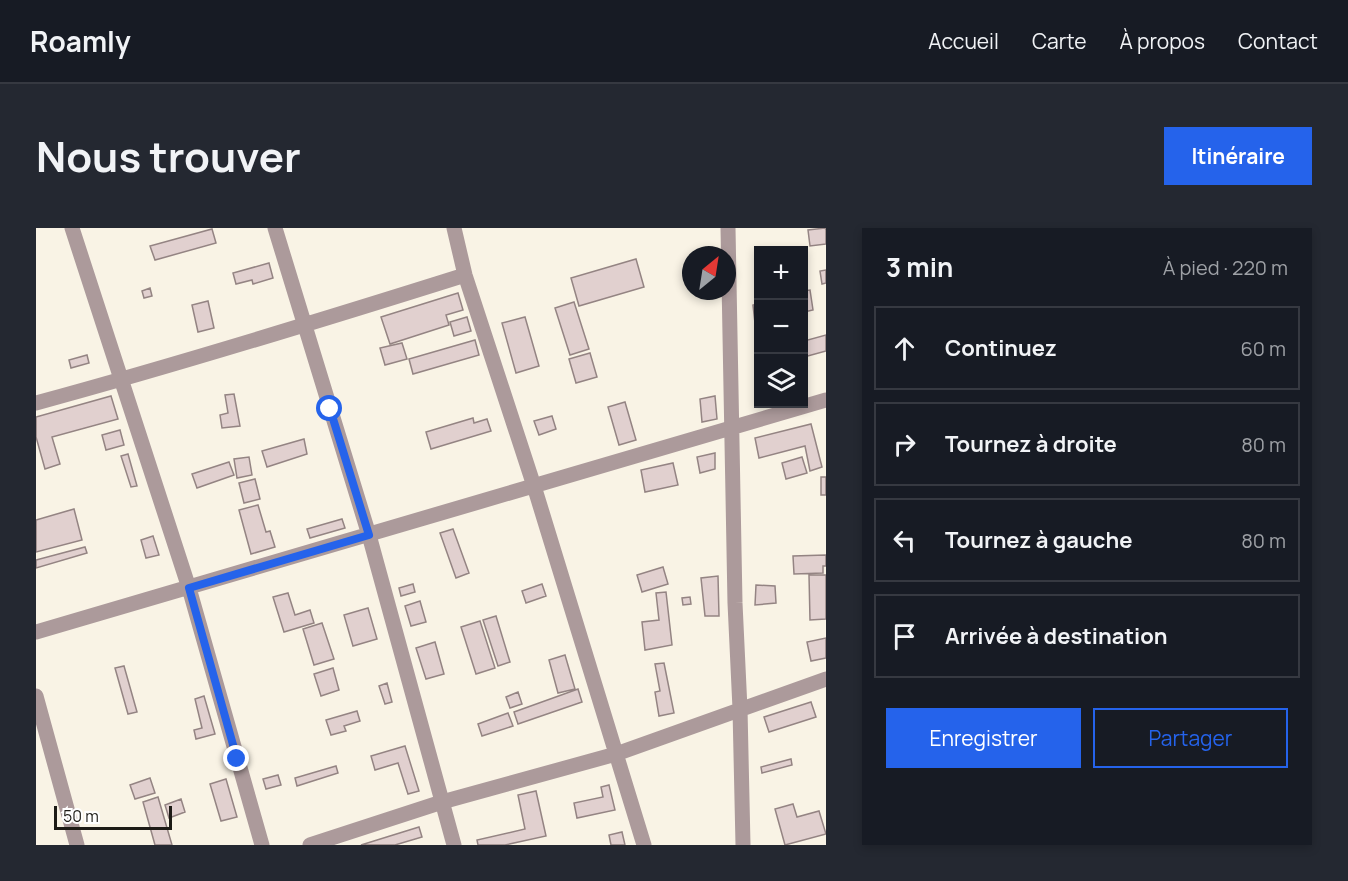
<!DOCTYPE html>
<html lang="fr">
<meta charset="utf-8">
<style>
body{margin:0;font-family:Manrope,sans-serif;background:#242831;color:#f1f3f6}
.controls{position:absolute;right:18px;top:18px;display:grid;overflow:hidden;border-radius:0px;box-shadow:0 3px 9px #0003}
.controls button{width:54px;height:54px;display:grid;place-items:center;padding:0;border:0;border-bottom:2px solid #363941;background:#171b24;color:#f1f3f6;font:30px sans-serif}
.compass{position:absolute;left:646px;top:18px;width:54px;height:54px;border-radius:50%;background:#171b24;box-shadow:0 3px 9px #0003;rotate:30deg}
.scale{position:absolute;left:18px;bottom:15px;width:118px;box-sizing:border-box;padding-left:6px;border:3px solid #1d1b16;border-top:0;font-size:16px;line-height:21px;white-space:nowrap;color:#1d1b16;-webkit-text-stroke:4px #fff;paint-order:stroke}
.stop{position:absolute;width:18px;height:18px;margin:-14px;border:4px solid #2563eb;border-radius:50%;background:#fff}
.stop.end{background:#2563eb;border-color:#fff;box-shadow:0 2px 6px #0008}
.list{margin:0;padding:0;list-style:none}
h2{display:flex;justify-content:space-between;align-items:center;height:78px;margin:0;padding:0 24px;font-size:26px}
h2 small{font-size:20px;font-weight:400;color:#9ea1a6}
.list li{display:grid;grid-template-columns:39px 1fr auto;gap:18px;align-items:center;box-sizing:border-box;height:84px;margin:0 12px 12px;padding:0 12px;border:2px solid #363941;border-radius:0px}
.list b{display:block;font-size:22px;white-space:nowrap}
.list em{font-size:20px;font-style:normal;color:#9ea1a6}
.actions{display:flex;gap:12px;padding:18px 24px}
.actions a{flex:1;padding:14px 0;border:2px solid #2563eb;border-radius:0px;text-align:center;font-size:21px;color:#2563eb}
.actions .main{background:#2563eb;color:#fff}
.icon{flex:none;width:33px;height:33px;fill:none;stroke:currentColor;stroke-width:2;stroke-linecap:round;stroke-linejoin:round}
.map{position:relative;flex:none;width:790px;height:617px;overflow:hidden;border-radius:0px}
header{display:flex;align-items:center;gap:36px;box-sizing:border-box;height:84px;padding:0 30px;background:#171b24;border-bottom:2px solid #363941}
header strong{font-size:28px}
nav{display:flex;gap:33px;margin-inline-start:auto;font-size:21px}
.intro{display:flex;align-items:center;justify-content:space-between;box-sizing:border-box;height:144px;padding:0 36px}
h1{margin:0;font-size:42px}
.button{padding:15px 27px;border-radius:0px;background:#2563eb;color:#fff;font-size:21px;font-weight:700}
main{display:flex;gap:36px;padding:0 36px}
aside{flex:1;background:#171b24;border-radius:0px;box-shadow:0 3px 9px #0003}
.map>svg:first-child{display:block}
.building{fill:#e1d0cf;stroke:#948483;stroke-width:1.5}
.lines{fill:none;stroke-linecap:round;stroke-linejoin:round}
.minor{stroke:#ac9a9b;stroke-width:15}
.route{stroke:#2563eb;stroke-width:8}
</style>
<header>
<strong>Roamly</strong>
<nav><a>Accueil</a><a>Carte</a><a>À propos</a><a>Contact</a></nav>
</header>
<div class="intro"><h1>Nous trouver</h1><a class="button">Itinéraire</a></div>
<main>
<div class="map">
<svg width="790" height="617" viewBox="0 0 790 617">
<rect width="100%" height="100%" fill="#f9f3e5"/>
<path class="building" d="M789 0 790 2V16L774 18 772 2Z
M176 1 180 15 119 32 114 18Z
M600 31 608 59 543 78 535 50Z
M233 35 237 50 217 56 216 52 200 56 197 45Z
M790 42V55L786 56 784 43Z
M114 60 116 68 108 70 106 63Z
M774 62 777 82 768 84V63Z
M422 65 427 82 410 87 413 97 354 116 345 89Z
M172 73 178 100 162 104 156 77Z
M538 74 553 121 534 127 519 80Z
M722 76V94L719 95 717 77Z
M431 89 435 103 418 108 414 94Z
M489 89 503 138 480 145 466 95Z
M790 107V123L768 129V113Z
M439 112 443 127 377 146 373 131Z
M366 115 371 131 349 137 344 120Z
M554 125 561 149 540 155 533 131Z
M51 127 53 135 35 140 33 132Z
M198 166 204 198 186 200 184 187 192 185 189 167Z
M75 168 82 191 16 209 24 236 9 241 0 209V189Z
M679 168 681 191 666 194 664 171Z
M589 174 600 212 583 217 572 179Z
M516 188 520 201 503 207 498 193Z
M437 190 438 195 451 191 455 203 395 221 390 204Z
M775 196 786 239 774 243 769 218 723 230 719 210Z
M84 202 88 217 70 222 66 207Z
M268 211 271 226 231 239 226 223Z
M679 225V241L664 245 661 229Z
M92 226 101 258 95 259 85 228Z
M213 229 216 247 201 250 198 231Z
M766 229 771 245 750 251 746 235Z
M193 234 198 247 161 260 156 246Z
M637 235 642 257 609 264 605 242Z
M785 249H790V267H785Z
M219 251 224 271 208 275 203 255Z
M222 277 230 304 234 303 239 319 215 326 203 282Z
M38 281 46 312 0 324V292Z
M306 291 309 300 274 310 271 301Z
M417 301 433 345 420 350 404 305Z
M117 308 123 327 110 330 105 312Z
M49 319 51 325 0 340V332Z
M790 327V338H787V345L758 346 757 328Z
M627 339 632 356 606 364 601 347Z
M773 347H790V391L774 392Z
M682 348 683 388H669L665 350Z
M377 356 379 364 365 368 363 360Z
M506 356 510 368 490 375 486 363Z
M720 357 739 358 740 375 719 377Z
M630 364 636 417 609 422 606 394 623 392 620 365Z
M252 365 259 387 274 382 278 395 248 404 237 369Z
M654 369 655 376 647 377 646 370Z
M384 373 390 394 375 398 369 378Z
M332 380 341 411 317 418 308 387Z
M460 388 474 434 462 438 447 392Z
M444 393 459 440 440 446 425 399Z
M286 395 298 431 278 437 267 401Z
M790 410V430L775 433 771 414Z
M399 414 408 446 390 451 380 420Z
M529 427 539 461 522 465 513 432Z
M628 435 638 485 623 488 619 464 624 463 619 436Z
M88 438 101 484 92 486 79 440Z
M297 440 303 462 285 468 278 446Z
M351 455 356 474 349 476 343 458Z
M542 461 546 474 482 496 478 484Z
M482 464 486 476 474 480 470 469Z
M168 468 179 506 160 511 158 502 166 500 159 471Z
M775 474 780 489 733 504 728 489Z
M321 483 324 493 308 498 310 503 295 507 290 492Z
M472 485 477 498 446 508 442 496Z
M369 518 383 563 372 566 362 535 339 542 335 528Z
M755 531 756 537 726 545 725 539Z
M300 538 302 545 261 558 259 550Z
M242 547 245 557 230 561 227 551Z
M114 550 119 565 99 571 94 557Z
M190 551 201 589 185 593 174 556Z
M573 557 579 582 541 590 538 575 567 569 565 559Z
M500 563 510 608 469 617H442L441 612 489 601 482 567Z
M122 569 136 617H119L107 574Z
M145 571 149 584 133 590 129 577Z
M757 576 761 589 783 583 790 606 749 617 739 581Z
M383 599 386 609 359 617H325Z
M586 604 589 617H575L573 607Z"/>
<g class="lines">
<path class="minor" d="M36 0 153 360 226 617
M239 0 333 307 418 617
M418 0 429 47 498 258 608 617
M692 0 699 375 704 481 707 617
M0 175C144 136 286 92 429 47
M0 404 790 172
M0 468 41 617
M274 617 406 574 580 526 790 451"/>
</g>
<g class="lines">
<path class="route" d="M201 531 153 360 333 307 294 181"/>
</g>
</svg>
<div class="controls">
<button>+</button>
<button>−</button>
<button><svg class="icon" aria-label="layers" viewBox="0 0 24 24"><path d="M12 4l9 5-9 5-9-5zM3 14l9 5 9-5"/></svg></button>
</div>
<svg class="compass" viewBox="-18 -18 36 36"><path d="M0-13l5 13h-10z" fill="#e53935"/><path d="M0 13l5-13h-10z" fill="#9ea1a6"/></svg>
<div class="scale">50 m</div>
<div class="stop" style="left:294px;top:181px"></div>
<div class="stop end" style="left:201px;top:531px"></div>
</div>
<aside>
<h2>3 min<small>À pied · 220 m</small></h2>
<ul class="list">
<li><svg class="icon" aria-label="ahead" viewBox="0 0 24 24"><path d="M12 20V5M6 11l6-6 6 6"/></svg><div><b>Continuez</b></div><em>60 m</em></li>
<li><svg class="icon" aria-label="right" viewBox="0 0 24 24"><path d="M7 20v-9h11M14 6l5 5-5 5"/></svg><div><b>Tournez à droite</b></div><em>80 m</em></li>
<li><svg class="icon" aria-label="left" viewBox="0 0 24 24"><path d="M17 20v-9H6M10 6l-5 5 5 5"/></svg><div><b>Tournez à gauche</b></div><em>80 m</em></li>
<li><svg class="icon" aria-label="arrive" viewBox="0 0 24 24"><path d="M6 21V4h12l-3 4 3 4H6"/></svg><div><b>Arrivée à destination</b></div></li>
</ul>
<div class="actions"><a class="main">Enregistrer</a><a>Partager</a></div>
</aside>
</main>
